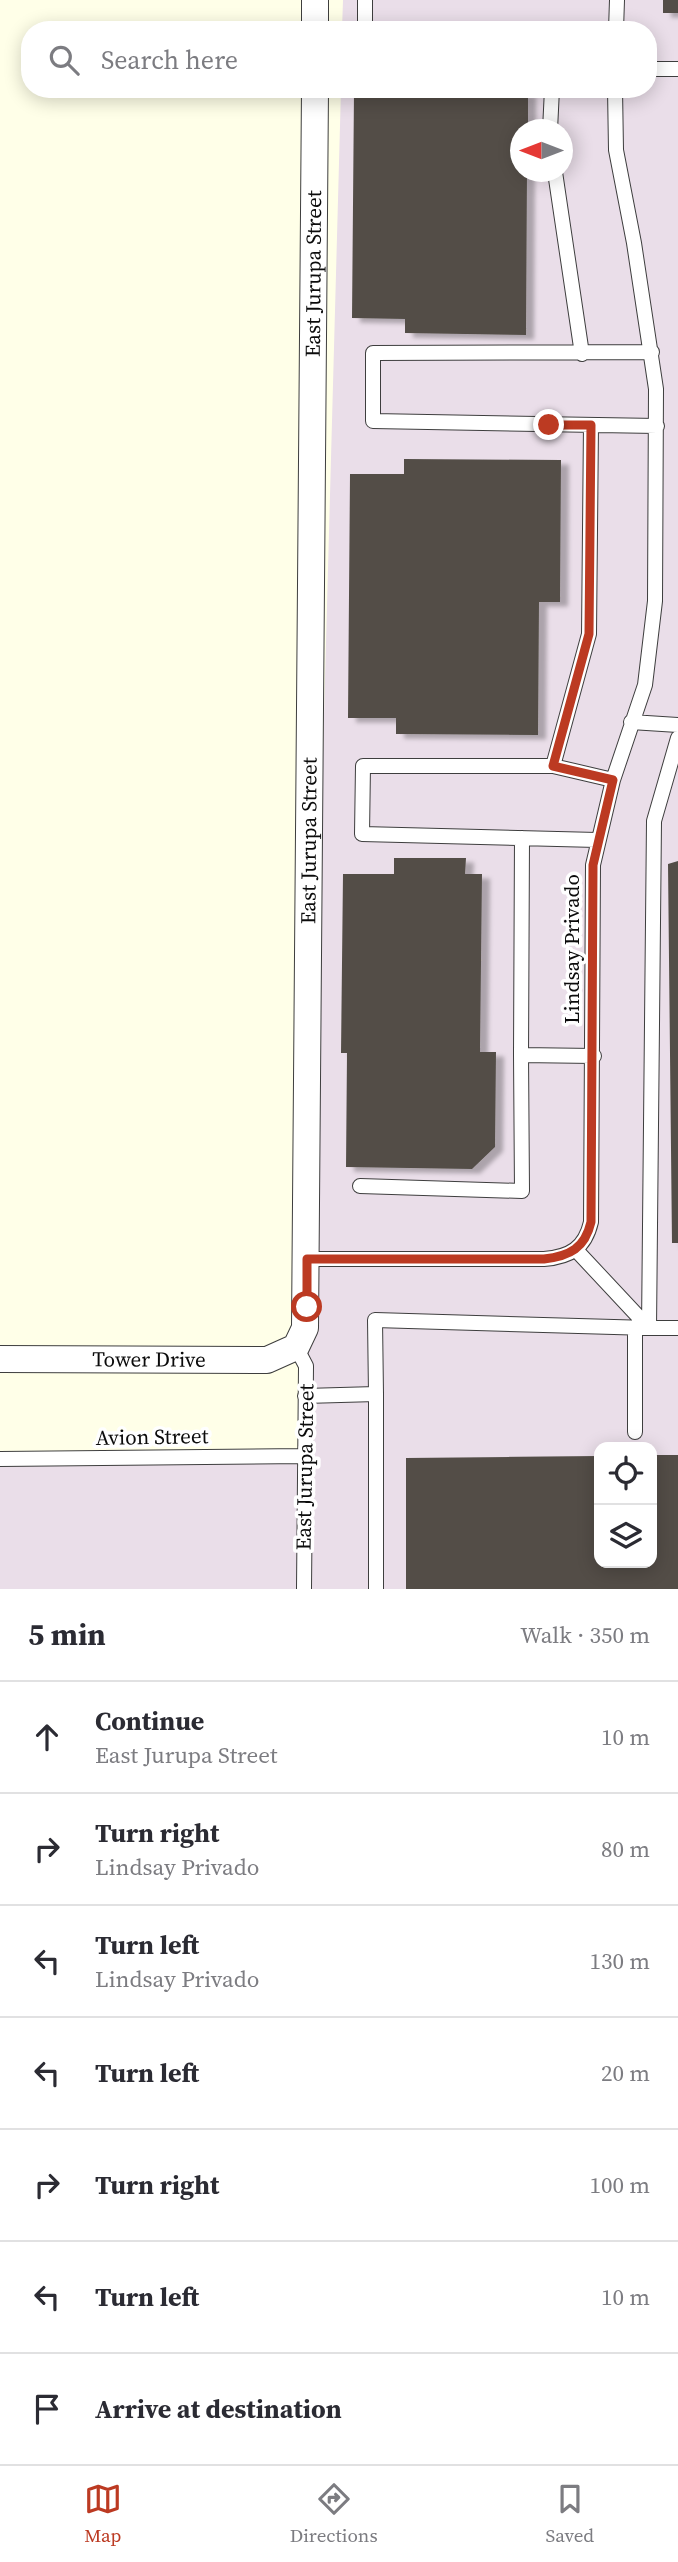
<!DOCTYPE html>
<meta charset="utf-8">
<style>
body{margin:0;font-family:"Source Serif 4",serif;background:#f7f7f7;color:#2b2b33}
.controls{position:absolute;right:21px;bottom:21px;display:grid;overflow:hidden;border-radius:14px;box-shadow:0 4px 18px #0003}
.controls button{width:63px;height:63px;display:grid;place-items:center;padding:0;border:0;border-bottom:2px solid #e1e1e2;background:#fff;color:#2b2b33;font:35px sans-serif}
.compass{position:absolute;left:510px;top:119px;width:63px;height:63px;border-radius:50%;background:#fff;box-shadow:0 4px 18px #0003;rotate:270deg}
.stop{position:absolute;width:21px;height:21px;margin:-16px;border:5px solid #bc3a22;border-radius:50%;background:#fff}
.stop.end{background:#bc3a22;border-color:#fff;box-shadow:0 2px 7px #0008}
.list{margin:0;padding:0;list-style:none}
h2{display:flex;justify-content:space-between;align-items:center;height:91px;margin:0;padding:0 28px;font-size:30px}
h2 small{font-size:23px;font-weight:400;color:#7c7c81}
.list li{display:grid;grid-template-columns:46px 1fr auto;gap:21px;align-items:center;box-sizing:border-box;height:112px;padding:0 28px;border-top:2px solid #e1e1e2}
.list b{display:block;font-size:26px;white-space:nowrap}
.list p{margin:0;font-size:23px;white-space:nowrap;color:#7c7c81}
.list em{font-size:23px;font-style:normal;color:#7c7c81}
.icon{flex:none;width:38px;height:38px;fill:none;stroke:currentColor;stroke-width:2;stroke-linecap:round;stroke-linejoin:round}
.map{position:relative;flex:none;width:678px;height:1589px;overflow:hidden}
.search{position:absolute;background:#fff;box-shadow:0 4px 18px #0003;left:21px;right:21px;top:21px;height:77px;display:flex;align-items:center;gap:18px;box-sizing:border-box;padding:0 24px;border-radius:28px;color:#7c7c81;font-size:26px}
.sheet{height:875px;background:#fff}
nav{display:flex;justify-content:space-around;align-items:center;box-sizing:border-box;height:98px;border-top:2px solid #e1e1e2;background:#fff;font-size:19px;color:#7c7c81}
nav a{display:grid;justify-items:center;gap:4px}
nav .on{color:#bc3a22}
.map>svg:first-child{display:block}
.industrial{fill:#eadee9;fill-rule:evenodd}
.building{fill:#534e47;filter:url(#shadow)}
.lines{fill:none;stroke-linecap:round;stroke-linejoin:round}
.service-casing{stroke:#3e3e3e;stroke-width:16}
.minor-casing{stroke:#3e3e3e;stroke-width:28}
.service{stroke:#fff;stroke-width:14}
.minor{stroke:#fff;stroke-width:26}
.route{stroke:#bc3a22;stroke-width:9}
.labels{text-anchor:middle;stroke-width:7;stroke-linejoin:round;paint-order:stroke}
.street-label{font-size:21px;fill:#0b0b0b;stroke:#fff}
</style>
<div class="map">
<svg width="678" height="1589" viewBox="0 0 678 1589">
<defs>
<filter id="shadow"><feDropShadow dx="8" dy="4.5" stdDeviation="2" flood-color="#0004"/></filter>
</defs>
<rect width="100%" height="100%" fill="#ffffe8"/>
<path class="industrial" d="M343 0H678V1589H0V1461L304 1456 341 89H648V30H342ZM520 130H562V172H520ZM599 1447H652V1563H599Z"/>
<path class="building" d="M663 0H678V13H663Z
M411 89 528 92V130H520V172H527L526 335 405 333V319L352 318 354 91 411 92Z
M404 459 561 460 560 602H539L538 735 396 734V718H348L350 474H404Z
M394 858H466L465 874H482L480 1052H496L495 1147 472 1169 346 1167 347 1053H341L343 874H394Z
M678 861V1243H672L668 864Z
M652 1455H678V1589H406V1458L599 1456V1563H652Z"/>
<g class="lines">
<g class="service-casing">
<path id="service" d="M365 0V30
M616 30 617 0
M648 69H678
M550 130 552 89
M555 172 582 354
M652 352 373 353V421L657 426
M591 425 589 634 553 766 613 780
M631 722 678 725
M553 766H363L362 834 597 840
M522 838 521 1055 594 1056
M360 1186 522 1191 521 1055
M577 1251 649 1328H678
M307 1259H544C570 1257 585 1248 591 1222L593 865 613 780 645 685 655 601 656 389 634 243 616 150 615 89
M635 1328V1432
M296 1347 306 1366 304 1589
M376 1394V1589
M305 1396 376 1394 375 1320 649 1328 654 821 678 738
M0 1459 304 1456"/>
</g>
<g class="minor-casing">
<g id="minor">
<path d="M315 30V0"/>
<path id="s1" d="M0 1359 267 1360 296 1347 305 1328 315 89"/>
</g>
</g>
<use href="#service" class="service"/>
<use href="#minor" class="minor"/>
</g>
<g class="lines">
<path class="route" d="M307 1307V1259H544C570 1256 585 1248 591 1222L593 865 613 780 553 766 589 634 591 425H549"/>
</g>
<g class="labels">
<g class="street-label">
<text dy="7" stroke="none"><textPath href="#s1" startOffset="1374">East Jurupa Street</textPath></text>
<text dy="7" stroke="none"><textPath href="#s1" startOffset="807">East Jurupa Street</textPath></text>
<text transform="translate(572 949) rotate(-90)" y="7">Lindsay Privado</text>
<text dy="7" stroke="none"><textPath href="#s1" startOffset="149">Tower Drive</textPath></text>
<text transform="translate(152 1437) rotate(-1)" y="7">Avion Street</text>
<text transform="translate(305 1467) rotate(-89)" y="7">East Jurupa Street</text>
</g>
</g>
</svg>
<div class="controls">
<button><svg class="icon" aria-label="locate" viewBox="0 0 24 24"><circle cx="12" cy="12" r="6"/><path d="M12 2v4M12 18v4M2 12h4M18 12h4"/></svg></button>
<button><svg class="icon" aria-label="layers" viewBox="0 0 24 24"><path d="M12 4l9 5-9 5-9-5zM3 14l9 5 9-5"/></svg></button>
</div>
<svg class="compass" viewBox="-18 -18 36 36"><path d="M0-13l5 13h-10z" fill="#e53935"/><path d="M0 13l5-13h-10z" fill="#7c7c81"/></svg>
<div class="stop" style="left:307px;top:1307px"></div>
<div class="stop end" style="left:549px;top:425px"></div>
<div class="search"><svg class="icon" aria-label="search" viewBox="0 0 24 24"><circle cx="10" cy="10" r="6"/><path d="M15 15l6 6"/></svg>Search here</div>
</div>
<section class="sheet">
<h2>5 min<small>Walk · 350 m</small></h2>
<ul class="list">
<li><svg class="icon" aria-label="ahead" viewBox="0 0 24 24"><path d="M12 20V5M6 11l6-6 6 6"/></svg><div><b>Continue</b><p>East Jurupa Street</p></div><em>10 m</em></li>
<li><svg class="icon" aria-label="right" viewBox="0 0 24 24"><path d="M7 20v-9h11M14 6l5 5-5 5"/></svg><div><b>Turn right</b><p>Lindsay Privado</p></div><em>80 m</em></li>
<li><svg class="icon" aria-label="left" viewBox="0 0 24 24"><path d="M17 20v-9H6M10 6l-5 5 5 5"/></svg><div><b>Turn left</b><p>Lindsay Privado</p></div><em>130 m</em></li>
<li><svg class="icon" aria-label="left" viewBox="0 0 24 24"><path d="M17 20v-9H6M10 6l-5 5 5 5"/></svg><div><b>Turn left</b></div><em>20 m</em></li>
<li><svg class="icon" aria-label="right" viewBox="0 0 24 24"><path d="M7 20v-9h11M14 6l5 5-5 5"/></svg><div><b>Turn right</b></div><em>100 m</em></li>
<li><svg class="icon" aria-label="left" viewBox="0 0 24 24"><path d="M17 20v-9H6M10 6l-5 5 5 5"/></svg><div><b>Turn left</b></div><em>10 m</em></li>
<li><svg class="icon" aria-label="arrive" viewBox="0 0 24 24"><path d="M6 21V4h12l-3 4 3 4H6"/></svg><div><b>Arrive at destination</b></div></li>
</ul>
</section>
<nav>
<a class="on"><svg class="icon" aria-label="map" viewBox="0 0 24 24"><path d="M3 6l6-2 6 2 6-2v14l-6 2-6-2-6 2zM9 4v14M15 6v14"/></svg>Map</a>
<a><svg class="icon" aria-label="directions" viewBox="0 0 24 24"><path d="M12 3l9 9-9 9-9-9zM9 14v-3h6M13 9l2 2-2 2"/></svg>Directions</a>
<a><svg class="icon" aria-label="saved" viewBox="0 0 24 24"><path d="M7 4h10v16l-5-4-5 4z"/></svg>Saved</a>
</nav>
